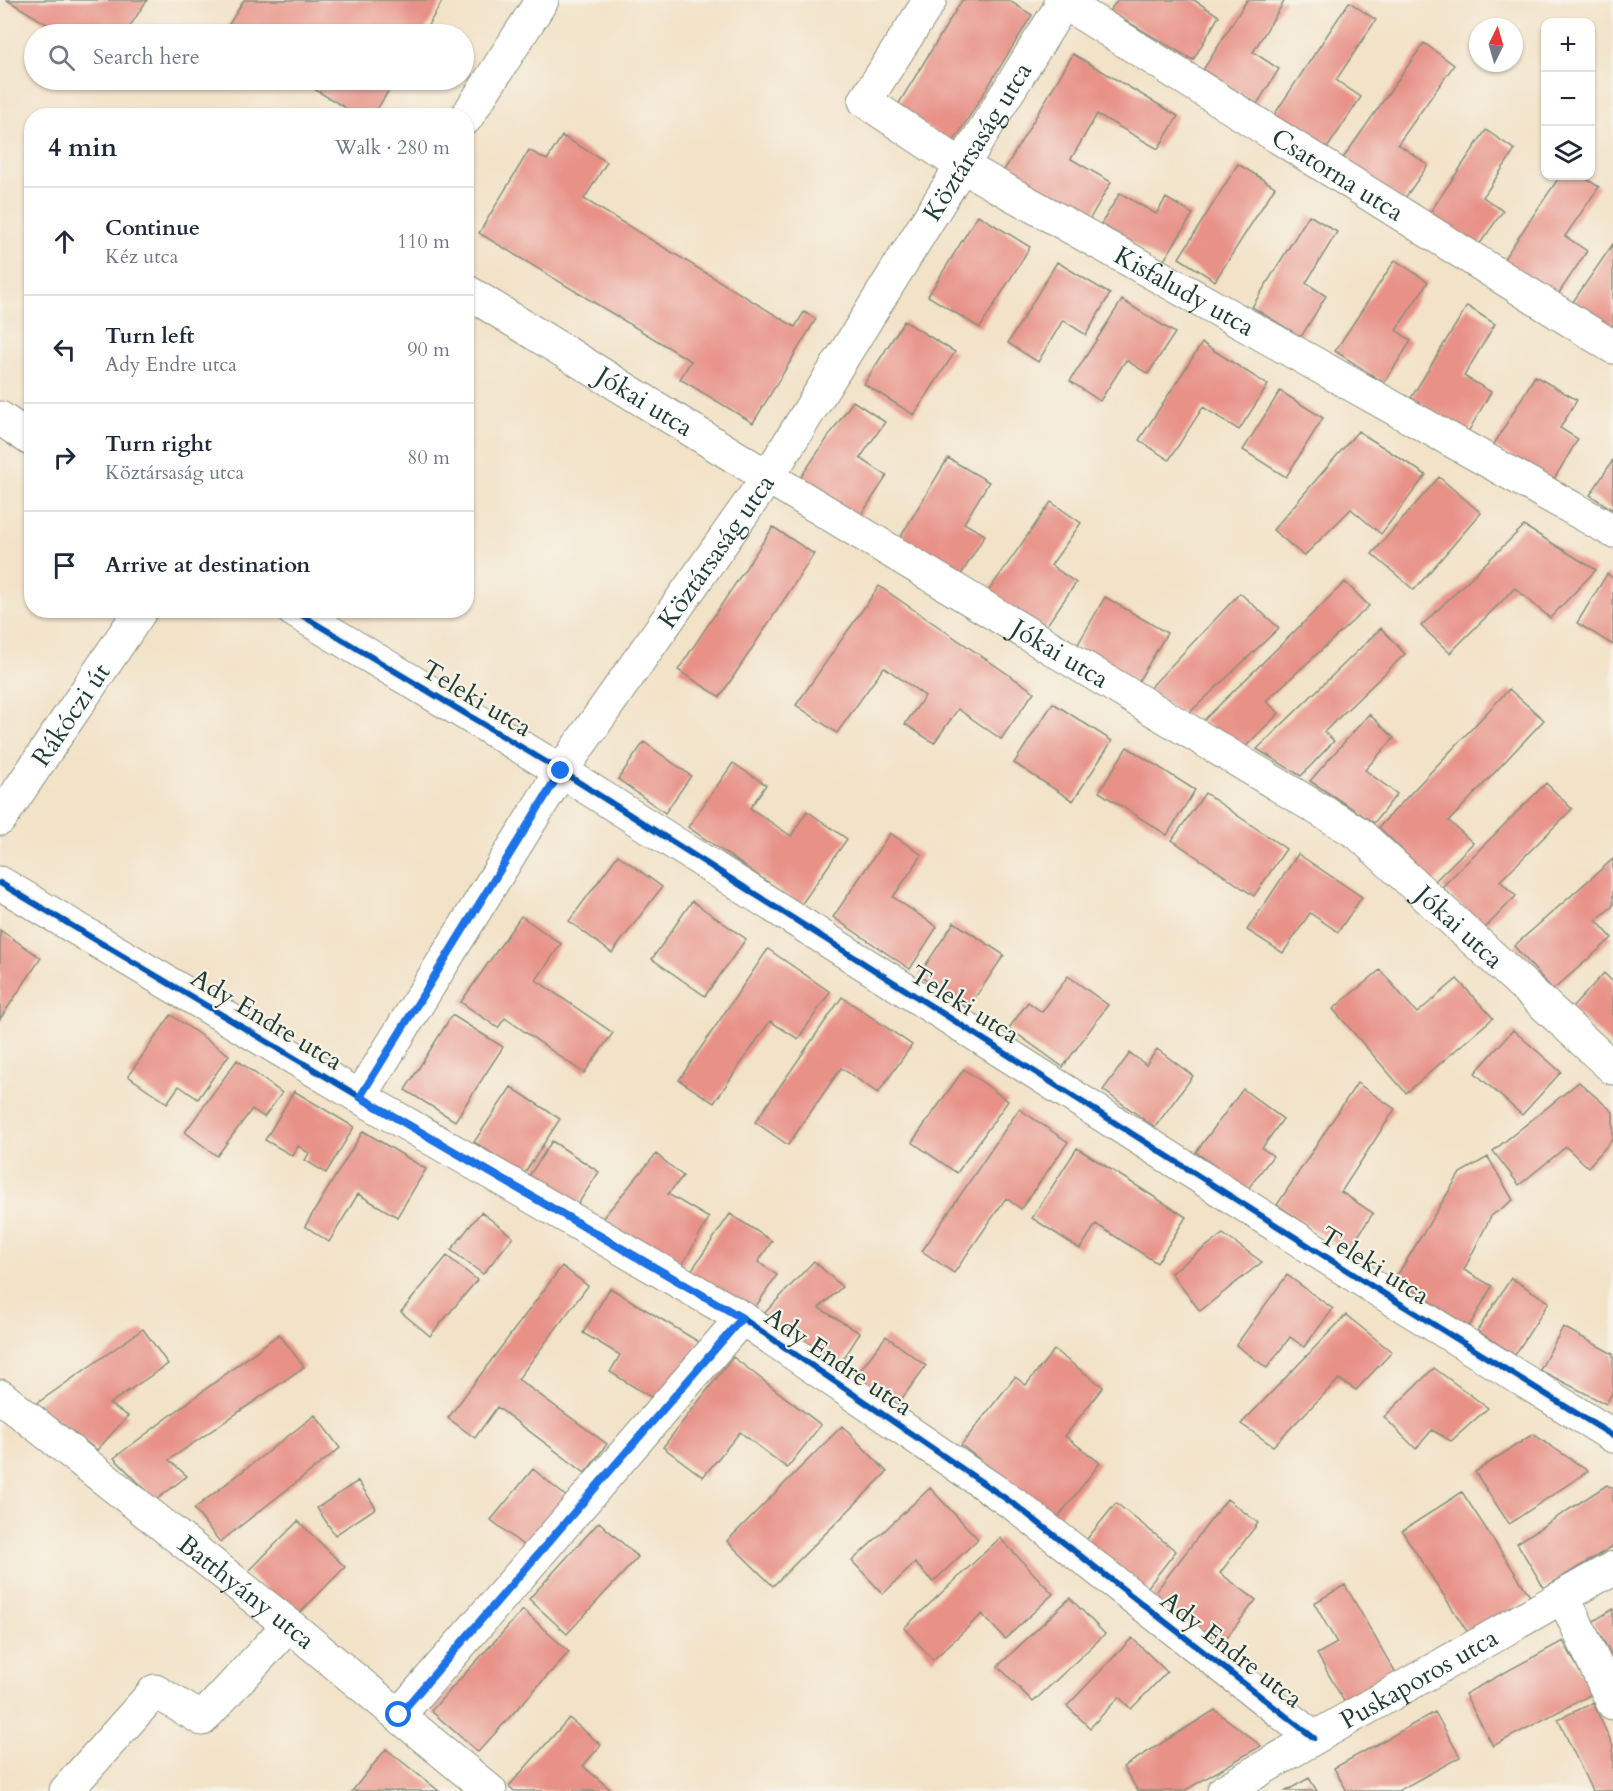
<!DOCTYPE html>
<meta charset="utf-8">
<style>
body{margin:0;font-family:Cardo,serif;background:#f2f2f3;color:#1f2937}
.controls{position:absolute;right:18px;top:18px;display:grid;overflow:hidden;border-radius:12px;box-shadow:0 2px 4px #0004}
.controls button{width:54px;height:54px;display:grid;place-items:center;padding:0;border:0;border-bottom:2px solid #e0e1e3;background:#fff;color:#1f2937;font:30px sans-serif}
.compass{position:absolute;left:1469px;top:18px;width:54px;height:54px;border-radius:50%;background:#fff;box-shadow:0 2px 4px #0004;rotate:5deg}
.stop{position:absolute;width:18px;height:18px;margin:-14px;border:4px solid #1a73e8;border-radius:50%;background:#fff}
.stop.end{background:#1a73e8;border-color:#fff;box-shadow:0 2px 6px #0008}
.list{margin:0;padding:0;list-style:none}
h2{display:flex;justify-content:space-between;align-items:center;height:78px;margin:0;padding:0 24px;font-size:26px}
h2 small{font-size:20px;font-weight:400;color:#747a83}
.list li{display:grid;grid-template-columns:39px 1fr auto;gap:18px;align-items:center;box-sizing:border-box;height:108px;padding:0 24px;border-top:2px solid #e0e1e3}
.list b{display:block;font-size:22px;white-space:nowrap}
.list p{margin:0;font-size:20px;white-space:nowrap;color:#747a83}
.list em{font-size:20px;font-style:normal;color:#747a83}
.icon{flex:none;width:33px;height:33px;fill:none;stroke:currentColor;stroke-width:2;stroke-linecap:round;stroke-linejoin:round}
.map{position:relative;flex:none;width:1613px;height:1791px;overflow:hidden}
.search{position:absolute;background:#fff;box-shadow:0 2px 4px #0004;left:24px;top:24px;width:450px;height:66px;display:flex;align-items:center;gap:15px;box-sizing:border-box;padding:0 21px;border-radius:33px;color:#747a83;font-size:22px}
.panel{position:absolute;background:#fff;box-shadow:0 2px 4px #0004;left:24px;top:108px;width:450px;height:510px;border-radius:24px}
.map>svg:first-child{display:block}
.building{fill:#e89187}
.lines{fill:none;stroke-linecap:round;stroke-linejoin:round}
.street-casing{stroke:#88907e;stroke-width:35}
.street{stroke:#fff;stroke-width:33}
.cycleway-casing{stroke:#f7f3e8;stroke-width:10}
.cycleway{stroke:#0057b8;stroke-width:6}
.route{stroke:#1a73e8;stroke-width:8}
.labels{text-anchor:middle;stroke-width:4.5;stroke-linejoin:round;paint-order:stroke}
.street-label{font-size:26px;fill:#1f3d34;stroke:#f7f3e8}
</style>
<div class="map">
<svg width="1613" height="1791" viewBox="0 0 1613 1791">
<rect width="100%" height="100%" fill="#f7f3e8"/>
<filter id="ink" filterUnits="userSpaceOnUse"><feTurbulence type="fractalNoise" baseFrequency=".0167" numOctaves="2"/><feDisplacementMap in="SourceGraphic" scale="12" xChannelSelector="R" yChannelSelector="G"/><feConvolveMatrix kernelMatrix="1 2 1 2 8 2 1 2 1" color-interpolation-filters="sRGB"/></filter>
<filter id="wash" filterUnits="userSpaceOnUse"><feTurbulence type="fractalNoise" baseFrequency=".008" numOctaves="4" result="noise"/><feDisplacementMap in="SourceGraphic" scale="24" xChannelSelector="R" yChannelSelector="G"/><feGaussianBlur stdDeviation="1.35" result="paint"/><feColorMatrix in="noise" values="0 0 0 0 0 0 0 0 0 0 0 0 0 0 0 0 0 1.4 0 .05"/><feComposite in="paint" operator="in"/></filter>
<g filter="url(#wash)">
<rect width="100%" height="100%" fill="#f2e2c7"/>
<g id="blocks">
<path class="building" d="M7 0H147L125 34H63Z
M244 0H443L423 34H223Z
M962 0H1008L1032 15 953 143 896 108Z
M1118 0H1194L1219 16 1193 60 1109 11Z
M1247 0H1285L1253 52 1279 69 1257 104 1203 70Z
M1349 2 1376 20 1336 80 1361 97 1326 150 1274 115Z
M1424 43 1454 65 1398 144 1428 165 1403 201 1343 158Z
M1073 54 1178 116 1158 149 1097 114 1071 159 1111 182 1088 222 1003 172Z
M299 80H395L373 116H359Z
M1486 130 1515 150 1483 197 1503 211 1477 248 1428 215Z
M562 136 607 162 584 199 795 327 804 312 816 319 753 423 680 379 691 361 479 233 529 150 547 160Z
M1238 164 1275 187 1215 281 1179 258Z
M1560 176H1582L1599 187 1565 236 1587 251 1557 296 1503 260Z
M1120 193 1156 214 1166 198 1193 214 1163 262 1101 224Z
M978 215 1030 247 980 328 928 296Z
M1309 215 1337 232 1306 283 1326 296 1301 337 1252 307Z
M1613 244V332L1572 303Z
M1395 260 1428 282 1396 330 1411 341 1384 383 1335 351Z
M1057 262 1110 294 1086 335 1063 320 1038 362 1008 343Z
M1122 300 1175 333 1148 374 1126 360 1100 401 1070 381Z
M1467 306 1495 324 1464 376 1491 392 1468 432 1411 398Z
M904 321 955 352 914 415 864 384Z
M1202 343 1268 385 1239 430 1203 407 1169 460 1139 440Z
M1535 376 1577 400 1560 428 1578 439 1553 481 1493 446Z
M1280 391 1323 418 1286 477 1243 450Z
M853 401 885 422 860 458 887 476 857 521 798 481Z
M1358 431 1426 475 1381 534 1351 509 1304 556 1273 530Z
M948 458 989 482 964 523 985 535 959 578 898 541Z
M1613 460V510L1590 495Z
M1439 477 1481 513 1414 590 1372 554Z
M1051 502 1081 523 1051 565 1076 583 1042 632 987 593Z
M1524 526 1596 570 1550 618 1515 588 1450 653 1421 626Z
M773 527 814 554 720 697 678 670Z
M1607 574 1613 578V645L1577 623Z
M1345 582 1369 606 1266 701 1279 713 1246 746 1202 722Z
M879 586 1034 692 1001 739 958 709 934 743 905 724 925 696 884 667 837 733 796 705Z
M1240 593 1279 628 1187 715 1146 692Z
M1105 597 1167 633 1138 682 1077 646Z
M1381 628 1405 654 1324 732 1334 741 1301 776 1257 749Z
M1509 689 1544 720 1449 821 1473 843 1434 882 1379 827Z
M1053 703 1112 741 1073 801 1014 763Z
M1369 714 1394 738 1365 770 1397 794 1374 823 1310 781Z
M644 742 691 776 665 813 618 779Z
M1127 747 1195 790 1167 835 1099 792Z
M733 763 766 785 750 808 791 836 807 811 847 839 801 905 688 827Z
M1546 783 1572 809 1500 881 1516 896 1484 929 1442 887Z
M1205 793 1286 849 1254 896 1172 840Z
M890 833 922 855 893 897 937 927 910 969 833 917Z
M1298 854 1362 897 1338 932 1310 913 1283 953 1247 930Z
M618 855 662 887 612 953 569 921Z
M1613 859V906L1596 920 1612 938 1553 990 1514 946Z
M692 901 746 939 705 996 652 959Z
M521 916 561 944 536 980 613 1033 584 1073 505 1018 498 1028 461 1002Z
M954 922 1004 955 968 1008 919 975Z
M0 930 41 958 0 1019Z
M768 949 830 992 798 1039 770 1021 714 1103 679 1080Z
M1380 970 1417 1013 1457 979 1493 1018 1406 1093 1333 1009Z
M1604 973 1613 982V1046L1572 1008Z
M1068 976 1108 1005 1063 1067 1009 1028 1028 1002 1042 1012Z
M842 997 912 1045 878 1093 841 1068 788 1145 755 1122Z
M171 1015 229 1055 198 1099 179 1086 167 1103 128 1076Z
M452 1015 503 1047 455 1121 405 1090Z
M1513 1030 1561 1072 1522 1115 1475 1073Z
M1157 1049 1193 1076 1155 1127 1103 1090 1130 1053 1146 1065Z
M237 1060 282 1093 264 1117 252 1109 217 1156 185 1132Z
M964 1069 1008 1101 957 1173 912 1142Z
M1579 1082 1613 1112V1139L1588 1167 1566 1147 1519 1185 1493 1151Z
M1357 1083 1395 1109 1341 1192 1373 1213 1348 1252 1277 1205Z
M511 1087 560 1119 524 1174 474 1142Z
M1243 1089 1283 1119 1262 1148 1273 1156 1247 1190 1196 1152Z
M294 1091 354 1127 326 1173 305 1160 309 1153 298 1146 293 1156 265 1140Z
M1019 1109 1068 1142 1021 1209 1006 1198 954 1273 922 1251Z
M363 1131 426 1169 397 1217 358 1194 329 1242 305 1226Z
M552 1141 599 1172 576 1207 529 1176Z
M1077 1148 1186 1217 1157 1263 1096 1224 1080 1249 1032 1218Z
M656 1154 683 1176 668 1194 709 1218 680 1269 601 1220Z
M1488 1157 1513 1200 1491 1216 1464 1270 1492 1286 1469 1327 1395 1279 1460 1173Z
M481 1212 513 1237 483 1274 451 1250Z
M730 1214 772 1241 758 1262 777 1275 750 1315 689 1274Z
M1223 1234 1262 1262 1200 1311 1171 1273Z
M447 1256 477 1280 430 1336 401 1312Z
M814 1261 842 1287 819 1308 860 1333 836 1371 760 1318Z
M562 1266 588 1286 518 1379 607 1444 585 1473 497 1407 475 1438 448 1418Z
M1287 1275 1333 1309 1304 1347 1290 1337 1267 1368 1236 1345Z
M1511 1278 1549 1302 1515 1355 1477 1331Z
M610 1288 699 1342 662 1404 610 1372 620 1355 583 1333Z
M1346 1315 1392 1352 1356 1390 1339 1379 1273 1446 1241 1424Z
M1563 1327 1613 1354V1391L1606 1404 1540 1370Z
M143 1329 168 1364 109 1404 128 1416 97 1450 36 1404Z
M279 1334 304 1367 169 1460 187 1476 156 1500 114 1458Z
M886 1336 926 1366 897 1405 856 1376Z
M1054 1350 1103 1387 1065 1436 1100 1463 1057 1519 961 1445 1015 1377 1026 1385Z
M733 1357 821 1425 787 1468 740 1432 703 1477 663 1447Z
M1434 1368 1488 1408 1451 1441 1432 1430 1416 1449 1384 1417Z
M315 1415 340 1448 220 1542 194 1509Z
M842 1426 887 1472 773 1586 727 1541Z
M1533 1434 1588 1471 1509 1524 1475 1472Z
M533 1469 569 1499 528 1549 491 1520Z
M358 1481 376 1508 335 1535 317 1508Z
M1607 1485 1613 1489V1546L1544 1588 1517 1543Z
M930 1488 978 1539 933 1582 915 1563 883 1594 852 1561Z
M1462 1492 1530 1596 1470 1636 1402 1531Z
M1227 1499 1258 1523 1220 1573 1256 1600 1217 1650 1150 1599Z
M1116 1503 1176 1551 1144 1592 1083 1544Z
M298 1521 345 1567 295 1618 248 1572Z
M599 1522 638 1557 567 1634 529 1599Z
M1000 1538 1053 1594 1005 1639 982 1614 933 1660 904 1628Z
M1345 1585 1396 1674 1345 1703 1317 1654 1337 1643 1314 1603Z
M1070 1598 1105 1634 1033 1702 998 1666Z
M1613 1609V1657L1592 1622Z
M523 1610 569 1652 478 1752 431 1711Z
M1132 1638 1167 1672 1131 1709 1119 1697 1090 1728 1067 1706Z
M1563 1641 1592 1694 1493 1746 1465 1694Z
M1593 1703 1613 1746V1791H1592L1558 1719Z
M1215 1710 1261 1746 1184 1791H1138L1123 1767Z
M1435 1712 1460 1757 1398 1791H1347L1334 1768Z
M569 1718 601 1745 583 1766 612 1791H514L509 1786Z
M386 1749 439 1791H352Z
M1309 1778 1317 1791H1286Z"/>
</g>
</g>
<g filter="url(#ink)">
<use href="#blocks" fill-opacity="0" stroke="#88907e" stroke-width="1.5"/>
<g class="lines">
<g class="street-casing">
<g id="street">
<path id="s1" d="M930 0 865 101 962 166 1613 531"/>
<path id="s2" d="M1060 0 1613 347"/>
<path d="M466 118 542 0"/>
<path id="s3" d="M466 291 768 477 1358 833 1613 1068"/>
<path d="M0 418 32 440"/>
<path d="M293 610 561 771 1375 1288 1613 1436"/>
<path id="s4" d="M0 819 141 610"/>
<path d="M0 883 360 1097 742 1318 1018 1507 1314 1738"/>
<path id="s5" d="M360 1097 561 771 768 477 1065 0"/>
<path id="s6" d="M0 1396 289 1625 490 1791"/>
<path d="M1564 1598 1613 1703"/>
<path d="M399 1715 742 1318"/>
<path d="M66 1791 155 1691 202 1719 289 1625"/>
<path id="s7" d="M1224 1791 1314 1738 1613 1568"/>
</g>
</g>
<use href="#street" class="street"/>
<g class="cycleway-casing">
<path id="cycleway" d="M293 610 561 771 1375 1288 1613 1436
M0 883 360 1097 742 1318 1018 1507 1314 1738"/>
</g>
<use href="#cycleway" class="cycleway"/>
</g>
</g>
<g class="lines" filter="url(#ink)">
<path class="route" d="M399 1715 742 1318 360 1097 561 771"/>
</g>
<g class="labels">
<g class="street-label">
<text dy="9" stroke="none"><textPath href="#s5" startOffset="1138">Köztársaság utca</textPath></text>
<text dy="9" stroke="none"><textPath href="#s2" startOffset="328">Csatorna utca</textPath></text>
<text dy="9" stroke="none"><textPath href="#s1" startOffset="492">Kisfaludy utca</textPath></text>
<text dy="9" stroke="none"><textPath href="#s3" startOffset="210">Jókai utca</textPath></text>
<text dy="9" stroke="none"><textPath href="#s5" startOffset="652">Köztársaság utca</textPath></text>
<text dy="9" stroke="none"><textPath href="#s3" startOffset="696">Jókai utca</textPath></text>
<text transform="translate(477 698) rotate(31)" y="9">Teleki utca</text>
<text dy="9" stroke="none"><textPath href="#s4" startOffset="126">Rákóczi út</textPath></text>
<text dy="9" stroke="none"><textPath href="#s3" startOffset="1182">Jókai utca</textPath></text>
<text transform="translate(965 1004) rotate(32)" y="9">Teleki utca</text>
<text transform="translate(267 1019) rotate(31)" y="9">Ady Endre utca</text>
<text transform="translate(1375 1265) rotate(32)" y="9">Teleki utca</text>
<text transform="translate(839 1361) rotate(34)" y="9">Ady Endre utca</text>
<text dy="9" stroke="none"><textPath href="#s6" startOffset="315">Batthyány utca</textPath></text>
<text transform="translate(1232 1649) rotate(38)" y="9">Ady Endre utca</text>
<text dy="9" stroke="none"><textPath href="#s7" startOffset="225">Puskaporos utca</textPath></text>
</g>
</g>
</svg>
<div class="controls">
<button>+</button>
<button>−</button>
<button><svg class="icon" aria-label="layers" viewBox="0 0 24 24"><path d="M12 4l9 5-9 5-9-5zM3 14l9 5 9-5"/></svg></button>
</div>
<svg class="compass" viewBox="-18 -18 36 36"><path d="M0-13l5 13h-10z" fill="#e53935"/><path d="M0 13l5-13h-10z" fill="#747a83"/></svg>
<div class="stop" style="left:399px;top:1715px"></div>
<div class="stop end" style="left:561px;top:771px"></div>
<div class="search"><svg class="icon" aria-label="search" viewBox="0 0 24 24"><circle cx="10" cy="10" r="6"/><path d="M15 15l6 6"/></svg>Search here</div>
<section class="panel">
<h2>4 min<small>Walk · 280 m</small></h2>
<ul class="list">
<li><svg class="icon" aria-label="ahead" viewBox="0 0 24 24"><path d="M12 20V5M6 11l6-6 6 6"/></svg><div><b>Continue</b><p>Kéz utca</p></div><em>110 m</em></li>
<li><svg class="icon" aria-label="left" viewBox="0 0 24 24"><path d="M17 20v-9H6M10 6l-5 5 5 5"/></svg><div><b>Turn left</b><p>Ady Endre utca</p></div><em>90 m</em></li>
<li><svg class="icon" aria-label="right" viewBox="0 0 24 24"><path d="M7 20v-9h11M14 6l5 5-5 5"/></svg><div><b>Turn right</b><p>Köztársaság utca</p></div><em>80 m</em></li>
<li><svg class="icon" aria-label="arrive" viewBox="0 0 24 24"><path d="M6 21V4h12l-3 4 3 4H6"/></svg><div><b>Arrive at destination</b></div></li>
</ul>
</section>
</div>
